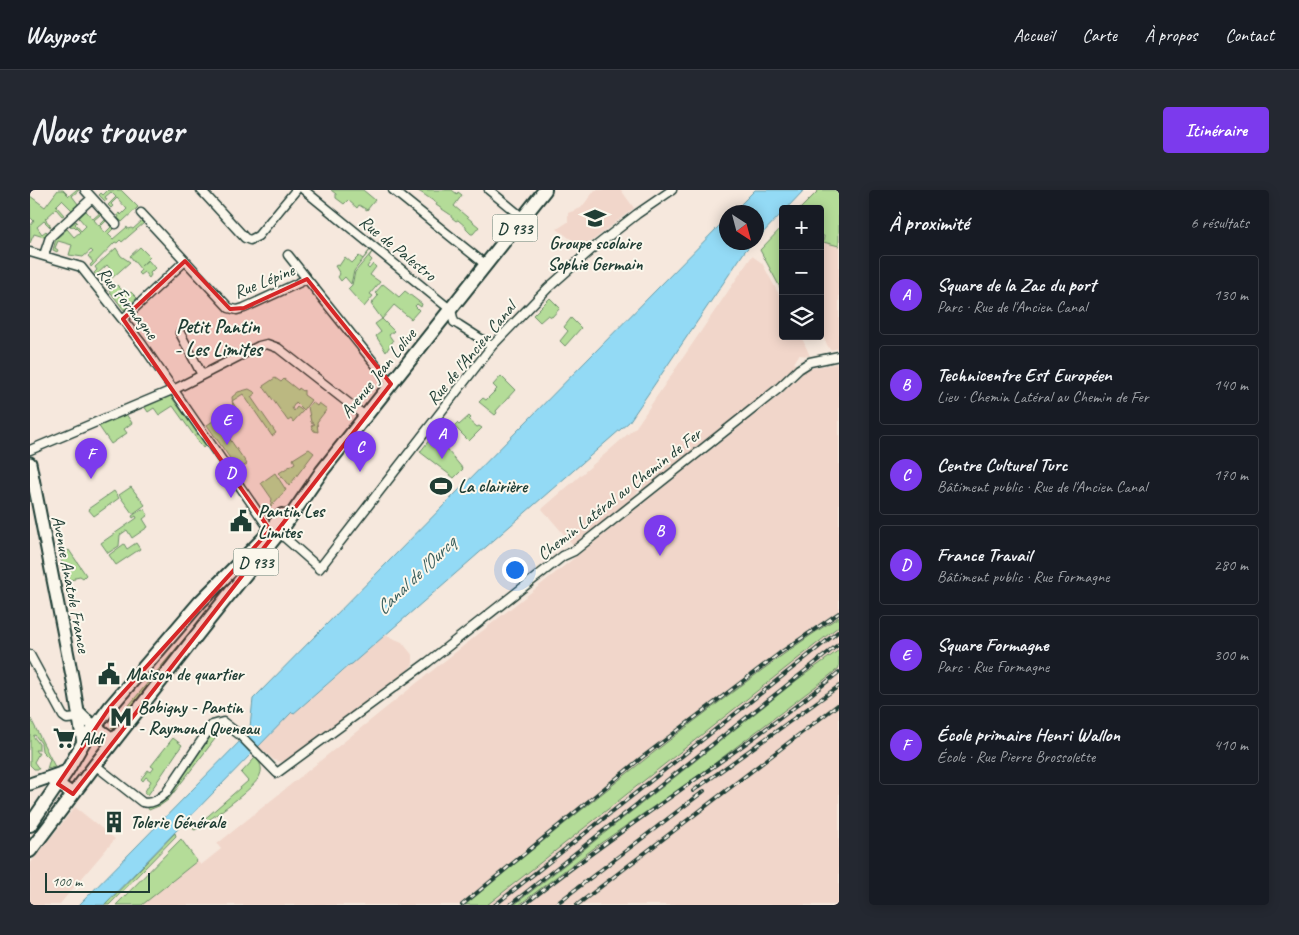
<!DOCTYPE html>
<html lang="fr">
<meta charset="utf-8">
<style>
body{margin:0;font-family:Caveat,sans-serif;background:#242831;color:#f1f3f6}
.controls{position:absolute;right:15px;top:15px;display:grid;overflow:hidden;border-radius:5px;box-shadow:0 2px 12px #0003}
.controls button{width:45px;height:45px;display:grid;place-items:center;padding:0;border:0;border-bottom:1px solid #363941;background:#171b24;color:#f1f3f6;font:25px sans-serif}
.compass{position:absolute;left:689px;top:15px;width:45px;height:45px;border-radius:50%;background:#171b24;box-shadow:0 2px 12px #0003;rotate:144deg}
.scale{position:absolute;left:15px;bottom:12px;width:105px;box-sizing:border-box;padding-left:5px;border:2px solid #1f3d34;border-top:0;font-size:14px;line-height:18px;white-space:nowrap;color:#1f3d34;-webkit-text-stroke:4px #fbf7ec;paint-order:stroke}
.you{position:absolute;left:484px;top:379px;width:18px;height:18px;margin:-12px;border:4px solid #fff;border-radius:50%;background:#1a73e8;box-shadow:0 0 0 8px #1a73e833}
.badge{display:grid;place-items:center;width:32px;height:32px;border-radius:50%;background:#7c3aed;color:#fff;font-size:16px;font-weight:700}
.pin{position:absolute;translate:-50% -41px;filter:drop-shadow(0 1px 2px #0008)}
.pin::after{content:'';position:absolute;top:26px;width:18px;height:15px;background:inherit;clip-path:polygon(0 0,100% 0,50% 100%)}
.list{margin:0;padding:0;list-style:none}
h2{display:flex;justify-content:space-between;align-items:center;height:65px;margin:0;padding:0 20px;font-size:21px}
h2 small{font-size:16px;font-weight:400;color:#9ea1a6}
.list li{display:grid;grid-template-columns:32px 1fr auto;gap:15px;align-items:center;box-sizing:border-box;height:80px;margin:0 10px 10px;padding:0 10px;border:1px solid #363941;border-radius:5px}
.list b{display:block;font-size:19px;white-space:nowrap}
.list p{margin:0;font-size:16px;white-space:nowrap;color:#9ea1a6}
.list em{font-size:16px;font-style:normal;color:#9ea1a6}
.icon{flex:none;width:28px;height:28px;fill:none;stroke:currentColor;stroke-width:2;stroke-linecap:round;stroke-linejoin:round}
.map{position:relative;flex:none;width:809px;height:715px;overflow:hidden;border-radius:5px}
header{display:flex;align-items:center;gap:30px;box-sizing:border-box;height:70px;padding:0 25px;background:#171b24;border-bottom:1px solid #363941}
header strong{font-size:24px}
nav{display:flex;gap:28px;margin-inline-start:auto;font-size:18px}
.intro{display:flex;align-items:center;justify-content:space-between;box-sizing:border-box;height:120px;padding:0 30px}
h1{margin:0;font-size:35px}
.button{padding:12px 22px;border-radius:5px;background:#7c3aed;color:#fff;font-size:18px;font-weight:700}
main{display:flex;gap:30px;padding:0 30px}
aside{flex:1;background:#171b24;border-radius:5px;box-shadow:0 2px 12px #0003}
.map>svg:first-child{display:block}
.built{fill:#f1d6ca}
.green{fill:#b4dc98;stroke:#6a8c66}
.water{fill:#93daf5;stroke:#659ba8}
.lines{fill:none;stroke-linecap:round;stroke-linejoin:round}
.street-casing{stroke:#1f3d34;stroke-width:11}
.secondary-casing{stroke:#1f3d34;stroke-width:15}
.primary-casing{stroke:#1f3d34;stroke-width:16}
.street{stroke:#fbf7ec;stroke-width:8}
.secondary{stroke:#fbf7ec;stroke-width:11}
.primary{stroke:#fbf7ec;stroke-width:12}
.rail-casing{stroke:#1f3d34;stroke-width:4}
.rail{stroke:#fbf7ec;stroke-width:2;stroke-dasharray:5.5;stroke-linecap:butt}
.marked{fill:#d62828;fill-opacity:0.2;stroke:#d62828;stroke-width:4;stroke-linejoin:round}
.labels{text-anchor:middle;stroke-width:4;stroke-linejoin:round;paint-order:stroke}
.shield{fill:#fbf7ec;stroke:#61756b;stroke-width:1}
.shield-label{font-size:16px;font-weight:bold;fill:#1f3d34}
.poi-label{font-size:18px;font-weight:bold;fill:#1f3d34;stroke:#fbf7ec;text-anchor:start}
.street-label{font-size:18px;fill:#1f3d34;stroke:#fbf7ec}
.water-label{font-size:19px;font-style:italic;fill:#365c5b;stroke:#fbf7ec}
.quarter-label{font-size:20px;font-weight:bold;fill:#1f3d34;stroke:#fbf7ec}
</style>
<header>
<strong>Waypost</strong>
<nav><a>Accueil</a><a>Carte</a><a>À propos</a><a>Contact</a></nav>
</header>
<div class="intro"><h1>Nous trouver</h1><a class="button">Itinéraire</a></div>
<main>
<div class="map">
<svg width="809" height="715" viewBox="0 0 809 715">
<rect width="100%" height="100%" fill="#f6e8dd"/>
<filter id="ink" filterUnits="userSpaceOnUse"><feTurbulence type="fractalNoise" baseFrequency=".02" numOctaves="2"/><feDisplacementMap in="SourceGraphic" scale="10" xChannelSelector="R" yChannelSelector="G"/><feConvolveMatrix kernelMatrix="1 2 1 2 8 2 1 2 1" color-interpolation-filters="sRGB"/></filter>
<g filter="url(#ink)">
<path class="built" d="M565 0H591L604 18 553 58 527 39 538 32V23L551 18Z
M788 0H809V158L800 160 790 142V19H769Z
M722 66 732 73 753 112V146H771L780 166 769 165 764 173 767 177 748 195 624 295 613 300H609L594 318 545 357 512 319 606 237Z
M809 173V715H111L167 671 171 675 191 659 187 654 398 484 751 204 777 179Z
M355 445 372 452 383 466V474L378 480 258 569 251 572 244 570 228 556 262 522 264 523Z
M45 617 85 649 29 715H0V674Z"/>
<path class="green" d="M28 0H33L39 6 46 0H49L42 6 48 14 42 20 32 10 26 16 34 25 32 26 26 19 15 29 21 36 20 37 14 31 7 37 12 44 16 41 19 44 17 48 4 44 0 53V36L4 31 0 27V6L15 17Z
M78 0H91L108 17 92 32 88 28 89 26 87 25 89 23 91 25 97 19 87 8 81 14 83 16 81 18 78 15 86 7 81 2 75 7 77 10 75 11 69 5 71 3 73 5Z
M301 0H333L345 10 337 20 329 15 327 18 318 10 314 14 306 8V4Z
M386 0H422L427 4 428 2 432 5 424 16 449 37 443 44H441L436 39V37L428 30 426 31 421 27V25L406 15 407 13C398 8 393 3 386 0Z
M789 0H809V56L793 52 794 46 790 45V19H770Z
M56 21 63 29 72 21 75 24 72 27 70 25 64 30 69 36 77 28 78 29 70 37 75 43 81 37 79 35 82 32 86 36 78 44 83 49 97 37 98 39 101 38 103 39 112 31 114 33 92 52 90 50 87 53 85 52 61 77 60 75 63 72 58 66 63 62 61 60 53 67 39 65 42 55 28 51 25 58 28 60 27 62 23 60 26 49 37 39 44 47 50 42 44 36 42 37 40 36 46 31 47 32 45 34 51 41 56 36 49 28Z
M753 36V53L751 62 753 66V103L730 60Z
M110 57 120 67 111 76 118 70 125 78 120 83 121 85 119 88 114 82 110 85 108 83 111 80 100 66Z
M86 58 91 66 100 72 82 88 79 84 82 81 77 75 66 85 64 83 67 80 65 77Z
M340 60 324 81 321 94 315 87 311 91 308 87 310 84 305 76 307 75 309 76 315 67 322 73 329 66 333 69Z
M342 62 339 67 342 70 337 77 339 79 343 74 346 77 340 85 350 92 340 104 343 106 334 117 318 99 322 95 325 82Z
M353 94 369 107 375 101 392 114 391 117 387 114 385 116 389 120 381 129 364 115 352 129 364 141 359 145 363 151 356 162 346 146 351 142 345 134 352 129 341 114 348 106 345 103Z
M87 95 97 105 101 102 107 108 94 120 78 99 82 96 84 98Z
M520 108 530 118 522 127 518 125 510 132 503 125Z
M541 128 551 138 535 156 530 151 538 141 534 137Z
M471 186 485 200 466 221 467 223 465 225 449 212 453 208 456 210 467 199 463 195Z
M245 188 251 192 254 189 268 200 269 198 273 201 274 200V205L281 210 274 220 266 212 262 218 264 221 267 217 273 221 263 232 261 229 258 231 233 196Z
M219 199 226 203 221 207 246 243 242 246 213 204 202 211 206 218H203L202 207 208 202Z
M140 205 176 255 173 258 143 216 129 225 124 218 118 222 114 216Z
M282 212 287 216 289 213 297 219 287 232 288 242 284 241 281 236 285 234 281 232 278 217Z
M96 224 102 233 94 239 97 243 81 254 68 235Z
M439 226 441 228 439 230 447 237 449 236 452 238 439 251 424 236 427 233 429 235Z
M186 229 217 274 208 280 177 235Z
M404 244 433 279 424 288 390 262Z
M279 259 284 263 259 296 249 283 265 273 263 269Z
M245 283 256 300 240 317 242 309 231 293Z
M101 297 115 315 104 323H102L89 305Z
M84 301 89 308 64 326 58 319Z
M112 319 115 320 118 325 113 329 118 337 102 348 97 340 90 345 89 356 78 363 71 353 107 328 106 326 103 328 102 326Z
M106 353 110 359 86 375 79 365 94 354 97 359Z
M39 360 56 385 53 388 50 386 45 387V389L35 391 30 363H35Z
M178 420 180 421 87 540 81 537Z
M809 427V436L457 715H435C519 646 602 578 688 513 728 483 767 453 809 427Z
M809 460V478L790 493 672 583 568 655 489 715H484L767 490Z
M0 530 1 529 25 577 17 579 20 569 12 561 11 553 5 545 3 546 9 554V560H5L7 563H9L4 572 9 579H4L0 575Z
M191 535 195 536 138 610 131 615 119 620 118 618 132 613 139 606 186 539Z
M143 548 152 555 118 605 114 603 121 591 116 587 113 591 111 589 118 580 121 582 124 578 121 576Z
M226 567C230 573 233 578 230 585 226 598 181 628 168 638L165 640 163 639 218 591 211 583Z
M145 643 146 646 79 715H75Z
M151 649 167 671 112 715H86Z"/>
<path class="water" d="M725 0H774L756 19H753V22L727 49 726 22H703Z
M696 29V52L723 53 715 61 599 232 322 474 319 475 263 524 262 522 74 715H49L218 543 220 537 223 509Z"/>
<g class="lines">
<g class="street-casing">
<path id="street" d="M55 0 86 34
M171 0 215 48 220 50 228 46 266 0
M274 0 421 120 424 132 429 135 462 156
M363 0 456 75
M459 0 493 28
M111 23 199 118 207 120 214 118 277 89 361 194
M0 62 51 77 112 154 240 340
M14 65 20 47 62 8
M258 65 277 89
M93 129 155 71
M150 143 172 185
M0 260 147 198 229 156 237 154 248 158 335 226
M254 347 288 377 293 375
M289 379 462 156 518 98 561 60 607 24 642 0
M0 465 33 526 37 529 48 528
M65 575 112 612C122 615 129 609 136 603L182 535 193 532 210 545 247 583 398 472 533 366 544 361 748 199 769 179 780 172 809 166"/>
</g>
<g class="secondary-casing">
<path id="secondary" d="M0 273 43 491 53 553
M48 522 55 529 84 550
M21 589 43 604
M0 594 37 581"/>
</g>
<g class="primary-casing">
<path id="primary" d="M0 635 37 581 53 553 80 517 170 412 234 348 252 325
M0 661 65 575 181 427 252 339 292 281 515 0"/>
</g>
<use href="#street" class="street"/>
<use href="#secondary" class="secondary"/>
<use href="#primary" class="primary"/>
<g class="rail-casing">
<path id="rail" d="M663 601 809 496
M432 715 610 569 750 463 809 423
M465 715 809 441
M480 715 809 454
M494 715C596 633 708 565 809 482
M525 715 674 601
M547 715 809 514"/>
</g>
<use href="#rail" class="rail"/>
</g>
</g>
<path class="marked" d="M155 71 200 119 214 118 277 89 361 194 43 604 28 594 80 517 240 340 93 129Z"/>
<defs>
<g id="school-bare" transform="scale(1.725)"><path d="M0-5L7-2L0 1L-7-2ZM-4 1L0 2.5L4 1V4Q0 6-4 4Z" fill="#1f3d34" stroke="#fbf7ec" stroke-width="2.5" paint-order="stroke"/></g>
<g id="stadium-bare" transform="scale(1.725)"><path d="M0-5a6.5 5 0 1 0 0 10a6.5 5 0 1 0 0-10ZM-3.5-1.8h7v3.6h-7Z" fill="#1f3d34" stroke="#fbf7ec" stroke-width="2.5" paint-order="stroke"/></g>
<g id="civic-bare" transform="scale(1.725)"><path d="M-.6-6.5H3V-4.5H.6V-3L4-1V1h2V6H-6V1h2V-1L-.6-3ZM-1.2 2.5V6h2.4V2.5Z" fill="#1f3d34" stroke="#fbf7ec" stroke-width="2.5" paint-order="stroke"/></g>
<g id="metro-bare" transform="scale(1.725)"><path d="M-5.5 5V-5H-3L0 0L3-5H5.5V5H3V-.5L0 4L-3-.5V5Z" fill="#1f3d34" stroke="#fbf7ec" stroke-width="2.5" paint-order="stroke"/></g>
<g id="supermarket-bare" transform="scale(1.725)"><path d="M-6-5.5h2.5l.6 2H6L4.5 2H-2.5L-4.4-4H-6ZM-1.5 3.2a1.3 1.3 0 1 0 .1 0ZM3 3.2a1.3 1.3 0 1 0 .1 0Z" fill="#1f3d34" stroke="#fbf7ec" stroke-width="2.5" paint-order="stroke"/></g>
<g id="building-bare" transform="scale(1.725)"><path d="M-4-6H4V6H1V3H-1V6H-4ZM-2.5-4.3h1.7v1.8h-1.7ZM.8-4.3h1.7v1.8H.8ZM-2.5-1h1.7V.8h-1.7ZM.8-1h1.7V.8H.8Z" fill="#1f3d34" stroke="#fbf7ec" stroke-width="2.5" paint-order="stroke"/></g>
</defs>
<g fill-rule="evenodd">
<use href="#school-bare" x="565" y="28"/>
<use href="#stadium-bare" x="411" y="296"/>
<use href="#civic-bare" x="211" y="331"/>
<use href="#civic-bare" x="79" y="484"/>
<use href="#metro-bare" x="91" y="527"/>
<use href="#supermarket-bare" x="34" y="548"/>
<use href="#building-bare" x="84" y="632"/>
</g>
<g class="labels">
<g class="shield">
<rect x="462.5" y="24.5" width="45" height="27" rx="4"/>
<rect x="203.5" y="358.5" width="45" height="27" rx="4"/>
</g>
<g class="shield-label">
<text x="485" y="44">D 933</text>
<text x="226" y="378">D 933</text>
</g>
<g class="poi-label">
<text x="565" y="59" text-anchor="middle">Groupe scolaire<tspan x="565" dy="21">Sophie Germain</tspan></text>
<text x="428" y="302">La clairière</text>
<text x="228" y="327">Pantin Les<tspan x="228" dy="21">Limites</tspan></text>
<text x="96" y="490">Maison de quartier</text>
<text x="108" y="523">Bobigny - Pantin<tspan x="108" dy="21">- Raymond Queneau</tspan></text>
<text x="50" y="554">Aldi</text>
<text x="100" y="638">Tolerie Générale</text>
</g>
<g class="street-label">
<text transform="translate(368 58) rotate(39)" y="6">Rue de Palestro</text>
<text transform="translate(234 91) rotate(-22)" y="6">Rue Lépine</text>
<text transform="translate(98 113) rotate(52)" y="6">Rue Formagne</text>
<text transform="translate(441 163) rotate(-50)" y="6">Rue de l'Ancien Canal</text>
<text transform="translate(348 183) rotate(-51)" y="6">Avenue Jean Lolive</text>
<text transform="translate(589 304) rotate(-38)" y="6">Chemin Latéral au Chemin de Fer</text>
<text transform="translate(41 394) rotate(79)" y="6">Avenue Anatole France</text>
</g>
<g class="water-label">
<text transform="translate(385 385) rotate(-44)" y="7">Canal de l'Ourcq</text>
</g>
<g class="quarter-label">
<text x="188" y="143">Petit Pantin<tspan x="188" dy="23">- Les Limites</tspan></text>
</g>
</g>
</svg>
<div class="controls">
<button>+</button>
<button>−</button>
<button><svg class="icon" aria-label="layers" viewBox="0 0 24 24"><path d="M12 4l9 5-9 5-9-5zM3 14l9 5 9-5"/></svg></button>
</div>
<svg class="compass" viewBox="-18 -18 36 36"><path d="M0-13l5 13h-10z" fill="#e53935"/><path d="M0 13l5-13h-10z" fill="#9ea1a6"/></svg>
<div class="scale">100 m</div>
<div class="you"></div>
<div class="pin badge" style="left:412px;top:269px">A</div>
<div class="pin badge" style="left:630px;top:366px">B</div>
<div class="pin badge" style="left:330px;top:282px">C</div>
<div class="pin badge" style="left:201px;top:308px">D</div>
<div class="pin badge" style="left:197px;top:255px">E</div>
<div class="pin badge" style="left:61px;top:289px">F</div>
</div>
<aside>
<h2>À proximité<small>6 résultats</small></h2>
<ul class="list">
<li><span class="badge">A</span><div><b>Square de la Zac du port</b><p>Parc · Rue de l'Ancien Canal</p></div><em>130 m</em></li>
<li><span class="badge">B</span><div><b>Technicentre Est Européen</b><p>Lieu · Chemin Latéral au Chemin de Fer</p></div><em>140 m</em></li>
<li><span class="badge">C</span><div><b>Centre Culturel Turc</b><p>Bâtiment public · Rue de l'Ancien Canal</p></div><em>170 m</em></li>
<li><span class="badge">D</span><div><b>France Travail</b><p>Bâtiment public · Rue Formagne</p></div><em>280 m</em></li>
<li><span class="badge">E</span><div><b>Square Formagne</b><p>Parc · Rue Formagne</p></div><em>300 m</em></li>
<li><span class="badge">F</span><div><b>École primaire Henri Wallon</b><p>École · Rue Pierre Brossolette</p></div><em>410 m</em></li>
</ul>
</aside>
</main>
